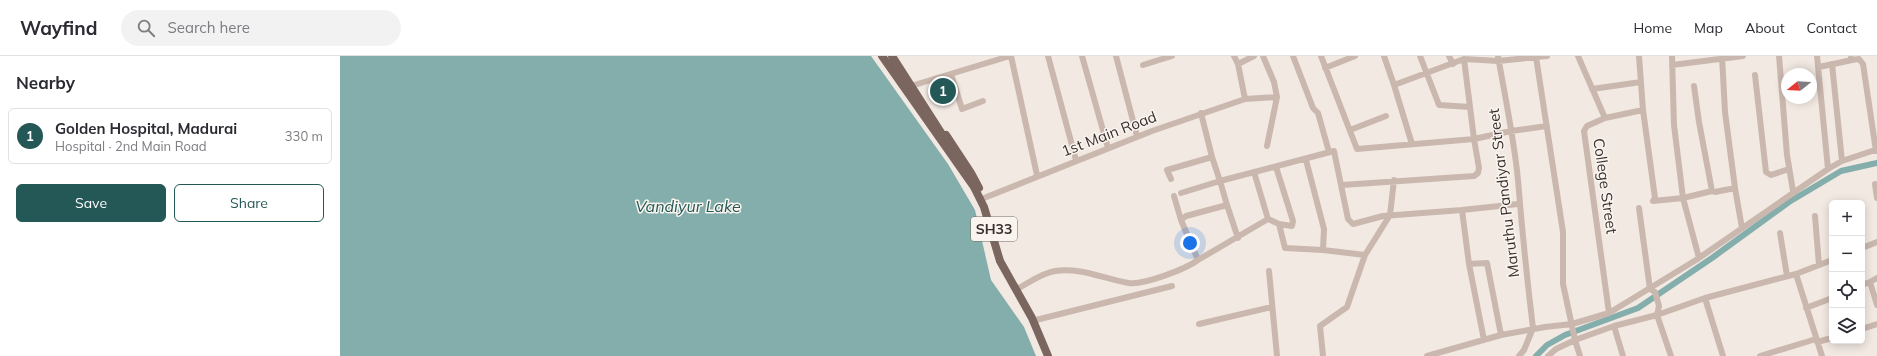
<!DOCTYPE html>
<meta charset="utf-8">
<style>
body{margin:0;font-family:Mulish,sans-serif;background:#f2f2f3;color:#2b2b33}
.controls{position:absolute;right:12px;bottom:12px;display:grid;overflow:hidden;border-radius:6px;box-shadow:0 2px 10px #0003}
.controls button{width:36px;height:36px;display:grid;place-items:center;padding:0;border:0;border-bottom:1px solid #e1e1e2;background:#fff;color:#2b2b33;font:20px sans-serif}
.compass{position:absolute;left:1441px;top:12px;width:36px;height:36px;border-radius:50%;background:#fff;box-shadow:0 2px 10px #0003;rotate:252deg}
.you{position:absolute;left:850px;top:187px;width:14px;height:14px;margin:-10px;border:3px solid #fff;border-radius:50%;background:#1a73e8;box-shadow:0 0 0 6px #1a73e833}
.badge{display:grid;place-items:center;width:26px;height:26px;border-radius:50%;background:#245856;color:#fff;font-size:13px;font-weight:700}
.pin{position:absolute;translate:-50% -50%;border:2px solid #fff;box-shadow:0 1px 4px #0006}
.list{margin:0;padding:0;list-style:none}
h2{display:flex;justify-content:space-between;align-items:center;height:52px;margin:0;padding:0 16px;font-size:17px}
h2 small{font-size:13px;font-weight:400;color:#7c7c81}
.list li{display:grid;grid-template-columns:26px 1fr auto;gap:12px;align-items:center;box-sizing:border-box;height:56px;margin:0 8px 8px;padding:0 8px;border:1px solid #e1e1e2;border-radius:6px}
.list b{display:block;font-size:15px;white-space:nowrap}
.list p{margin:0;font-size:13px;white-space:nowrap;color:#7c7c81}
.list em{font-size:13px;font-style:normal;color:#7c7c81}
.actions{display:flex;gap:8px;padding:12px 16px}
.actions a{flex:1;padding:9px 0;border:1px solid #245856;border-radius:6px;text-align:center;font-size:14px;color:#245856}
.actions .main{background:#245856;color:#fff}
.icon{flex:none;width:22px;height:22px;fill:none;stroke:currentColor;stroke-width:2;stroke-linecap:round;stroke-linejoin:round}
.map{position:relative;flex:none;width:1537px;height:300px;overflow:hidden}
header{display:flex;align-items:center;gap:24px;box-sizing:border-box;height:56px;padding:0 20px;background:#fff;border-bottom:1px solid #e1e1e2}
header strong{font-size:19px}
nav{display:flex;gap:22px;margin-inline-start:auto;font-size:14px}
.search{width:280px;height:36px;background:#f2f2f3;display:flex;align-items:center;gap:10px;box-sizing:border-box;padding:0 14px;border-radius:22px;color:#7c7c81;font-size:15px}
main{display:flex}
aside{flex:1;background:#fff}
.map>svg:first-child{display:block}
.water{fill:#83aeab}
.lines{fill:none;stroke-linecap:round;stroke-linejoin:round}
.canal{stroke:#83aeab;stroke-width:6}
.minor{stroke:#cab8af;stroke-width:6}
.major{stroke:#7a655f;stroke-width:8}
.labels{text-anchor:middle;stroke-width:3;stroke-linejoin:round;paint-order:stroke}
.shield{fill:#faf4ef;stroke:#736a66;stroke-width:1}
.shield-label{font-size:14px;font-weight:bold;fill:#392f2c}
.street-label{font-size:15px;fill:#392f2c;stroke:#faf4ef}
.water-label{font-size:16px;font-style:italic;fill:#245856;stroke:#faf4ef}
</style>
<header>
<strong>Wayfind</strong>
<div class="search"><svg class="icon" aria-label="search" viewBox="0 0 24 24"><circle cx="10" cy="10" r="6"/><path d="M15 15l6 6"/></svg>Search here</div>
<nav><a>Home</a><a>Map</a><a>About</a><a>Contact</a></nav>
</header>
<main>
<aside>
<h2>Nearby<small></small></h2>
<ul class="list">
<li><span class="badge">1</span><div><b>Golden Hospital, Madurai</b><p>Hospital · 2nd Main Road</p></div><em>330 m</em></li>
</ul>
<div class="actions"><a class="main">Save</a><a>Share</a></div>
</aside>
<div class="map">
<svg width="1537" height="300" viewBox="0 0 1537 300">
<rect width="100%" height="100%" fill="#f2e9e2"/>
<path class="water" d="M0 0H531L608 108 635 154 651 224 684 271 696 300H0Z"/>
<g class="lines">
<path class="canal" d="M1196 300 1207 289 1225 279 1298 252 1372 202 1449 146 1501 115 1537 107"/>
<path class="minor" d="M671 0 697 119
M708 0 736 104
M742 0 768 92
M776 0 797 80
M894 0 898 8 914 0
M923 0 934 26 937 41 927 90
M953 0 973 52 978 57 989 96
M981 0 1017 93 1134 83 1139 112 1138 117 1134 120 1002 129
M1044 0 1054 29 1124 3 1134 83 1171 75 1207 70
M1080 0 1099 49 1130 51
M1109 0 1113 8
M1158 0C1165 41 1174 82 1178 124 1182 173 1187 223 1193 272
M1238 0 1265 62 1247 70 1244 75 1269 257
M1299 0 1303 54 1315 142 1313 145 1343 142 1372 135
M1332 0 1334 69 1343 142 1359 202
M1382 0 1385 56 1395 132 1402 172
M1439 0 1447 99 1453 135
M1477 0 1488 113
M1196 1 1223 176V228L1235 284 1216 293 1208 300
M1124 3 1158 5 1207 0
M1512 4 1519 3 1523 8 1536 95
M898 8 905 43 937 41
M1492 8 1502 105
M803 9 832 0
M1332 9 1403 0
M1479 11 1512 4 1511 2
M985 12 1015 0
M611 18 622 53 643 45
M1415 19 1426 116 1431 119 1449 113
M1054 29 1072 88
M571 30 670 0
M1354 30 1359 66 1372 135 1375 136 1395 132
M1252 33 1301 26
M861 57 872 101
M1265 62 1303 54
M1010 74 1046 60
M966 104 984 173 983 194 1025 199 1007 251 980 270 983 300
M914 116 928 163 939 168 952 170 953 165 936 111
M831 123 827 114 872 101 880 125 841 137
M1535 128 1537 142
M834 140 841 164
M644 142 812 75 905 43
M887 149 898 182
M1299 152 1310 233 1315 236 1319 250 1317 259 1331 300
M1475 160 1479 209
M939 168 945 192 983 194
M1440 177 1447 220
M1522 192 1537 186
M1025 199 1050 159 1054 124
M858 204 928 163
M1129 208 1144 284
M929 215 937 300
M1456 218 1492 204
M1537 222 1530 226 1537 249
M1522 229 1530 226
M679 232C690 226 702 217 715 215 741 211 764 223 789 227 804 229 846 213 858 204L841 164 846 160 887 149 880 125 994 95 1008 163 1013 168 1043 160 1122 154
M1365 242 1383 300
M1466 252 1492 242
M696 264 832 230
M859 268 932 251
M1274 270 1283 300
M1522 273 1537 268
M1161 279 1147 207 1129 208 1122 154 1178 148
M1477 286 1492 282
M1087 300 1161 279 1205 271 1232 268 1269 257 1356 204 1488 113 1502 105 1532 95H1537
M1179 300 1184 294 1193 272
M1240 300 1235 284 1274 270 1317 259 1365 242 1456 218 1482 300
M1420 300 1476 283"/>
<path class="major" d="M542 0 634 131 644 151 660 205 692 262 708 300
M552 0 607 86
M606 79 631 117 639 132"/>
</g>
<g class="labels">
<rect class="shield" x="631" y="161" width="46" height="24" rx="3"/>
<g class="shield-label">
<text x="654" y="178">SH33</text>
</g>
<g class="street-label">
<text transform="translate(769 78) rotate(-21)" y="5">1st Main Road</text>
<text transform="translate(1265 130) rotate(82)" y="5">College Street</text>
<text transform="translate(1164 137) rotate(-97)" y="5">Maruthu Pandiyar Street</text>
</g>
<g class="water-label">
<text x="348" y="156">Vandiyur Lake</text>
</g>
</g>
</svg>
<div class="controls">
<button>+</button>
<button>−</button>
<button><svg class="icon" aria-label="locate" viewBox="0 0 24 24"><circle cx="12" cy="12" r="6"/><path d="M12 2v4M12 18v4M2 12h4M18 12h4"/></svg></button>
<button><svg class="icon" aria-label="layers" viewBox="0 0 24 24"><path d="M12 4l9 5-9 5-9-5zM3 14l9 5 9-5"/></svg></button>
</div>
<svg class="compass" viewBox="-18 -18 36 36"><path d="M0-13l5 13h-10z" fill="#e53935"/><path d="M0 13l5-13h-10z" fill="#7c7c81"/></svg>
<div class="you"></div>
<div class="pin badge" style="left:603px;top:35px">1</div>
</div>
</main>
